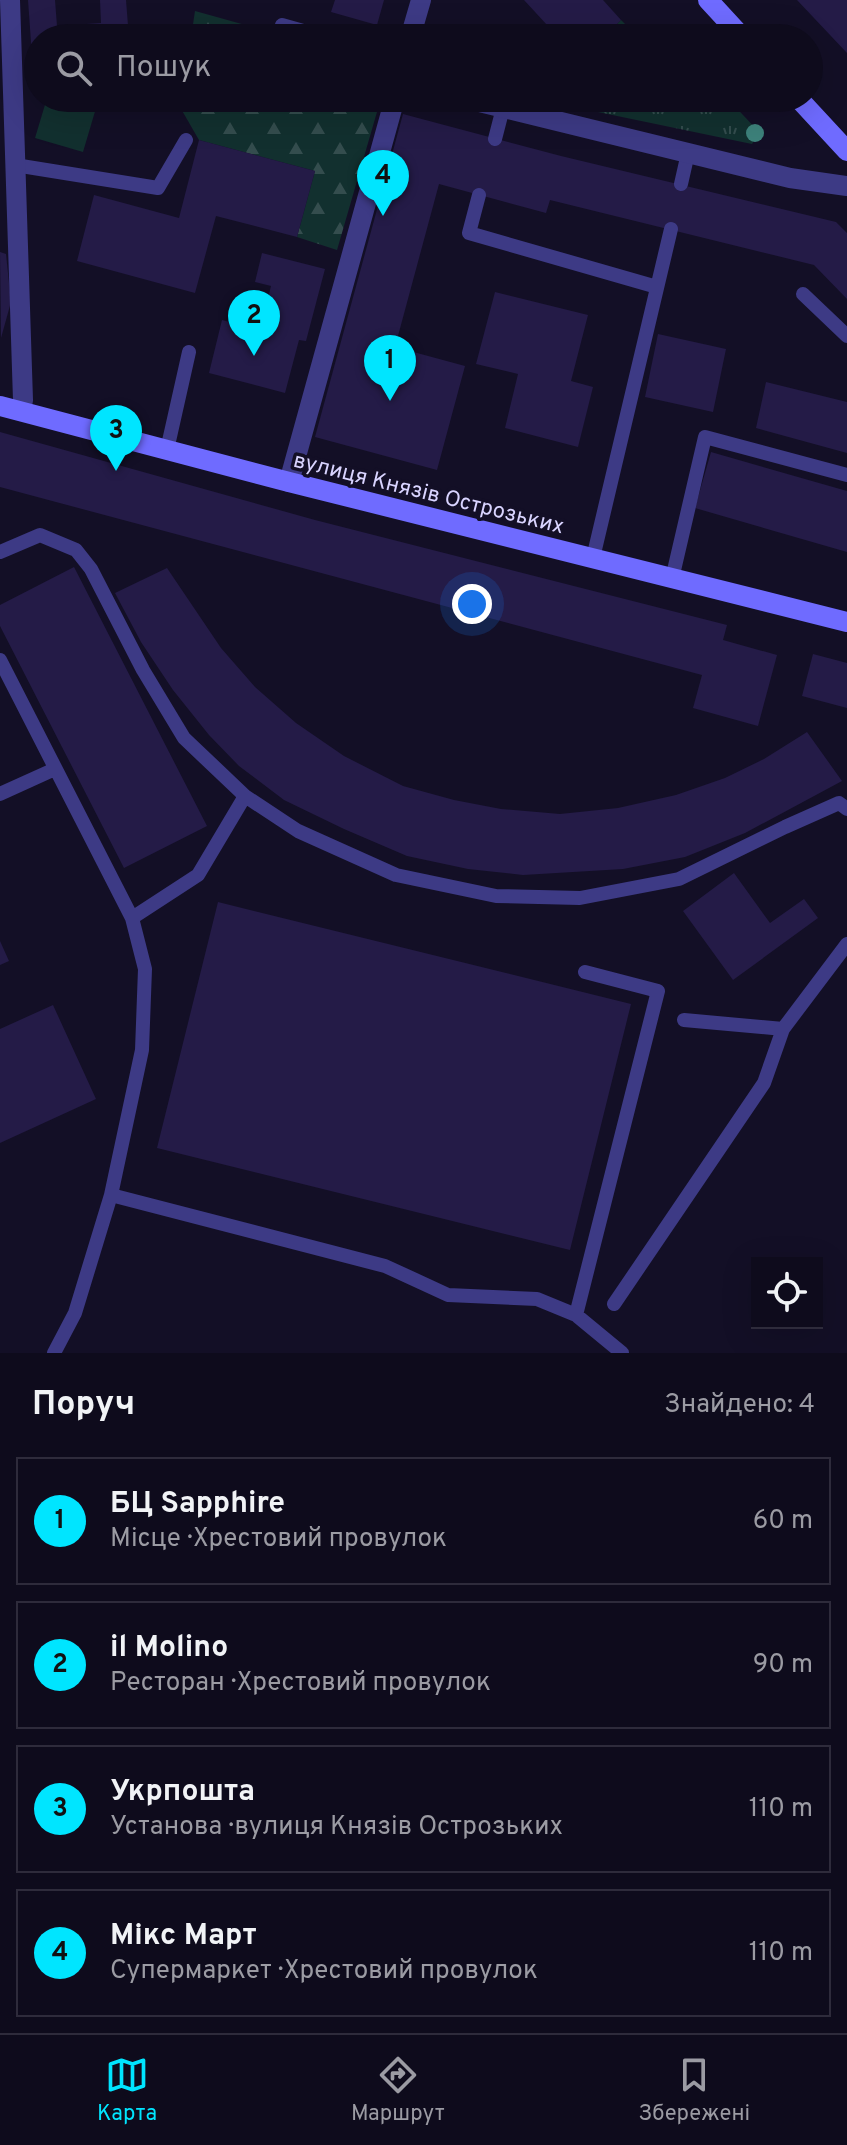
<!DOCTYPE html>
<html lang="uk">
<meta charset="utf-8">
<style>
body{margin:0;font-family:Overpass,sans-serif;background:#171425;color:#f1f3f6}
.controls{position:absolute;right:24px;bottom:24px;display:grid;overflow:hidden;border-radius:0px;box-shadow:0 8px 32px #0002}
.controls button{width:72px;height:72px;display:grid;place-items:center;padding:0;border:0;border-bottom:2px solid #2e2b3b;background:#0e0b1c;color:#f1f3f6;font:40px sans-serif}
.you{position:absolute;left:472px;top:604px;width:28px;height:28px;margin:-20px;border:6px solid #fff;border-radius:50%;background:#1a73e8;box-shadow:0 0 0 12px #1a73e833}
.badge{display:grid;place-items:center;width:52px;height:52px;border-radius:50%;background:#00e5ff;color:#111;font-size:26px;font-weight:700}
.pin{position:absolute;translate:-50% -66px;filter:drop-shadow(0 2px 4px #0008)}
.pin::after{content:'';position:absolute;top:42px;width:28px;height:24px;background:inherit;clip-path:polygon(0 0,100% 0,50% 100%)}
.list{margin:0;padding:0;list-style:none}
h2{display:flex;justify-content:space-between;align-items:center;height:104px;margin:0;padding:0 32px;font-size:34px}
h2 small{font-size:26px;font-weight:400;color:#9b9ba3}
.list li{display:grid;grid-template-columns:52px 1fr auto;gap:24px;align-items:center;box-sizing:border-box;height:128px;margin:0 16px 16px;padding:0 16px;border:2px solid #2e2b3b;border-radius:0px}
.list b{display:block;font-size:30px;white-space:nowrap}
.list p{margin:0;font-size:26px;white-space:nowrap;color:#9b9ba3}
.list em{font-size:26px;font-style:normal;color:#9b9ba3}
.icon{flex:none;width:44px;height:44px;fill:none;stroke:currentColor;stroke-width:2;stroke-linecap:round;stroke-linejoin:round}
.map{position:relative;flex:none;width:847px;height:1353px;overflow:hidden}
.search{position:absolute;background:#0e0b1c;box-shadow:0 8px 32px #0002;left:24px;right:24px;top:24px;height:88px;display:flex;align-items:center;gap:20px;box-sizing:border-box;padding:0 28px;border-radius:44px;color:#9b9ba3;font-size:30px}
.sheet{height:680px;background:#0e0b1c}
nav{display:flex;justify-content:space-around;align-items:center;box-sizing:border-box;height:112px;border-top:2px solid #2e2b3b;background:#0e0b1c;font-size:22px;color:#9b9ba3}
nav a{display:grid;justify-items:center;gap:4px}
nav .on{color:#00e5ff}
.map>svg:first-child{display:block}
.grass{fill:url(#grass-tufts)}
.forest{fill:url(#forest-firs)}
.pitch{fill:#12302f}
.building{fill:#241b47}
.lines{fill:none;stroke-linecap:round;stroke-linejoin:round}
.service{stroke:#3d3a85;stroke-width:14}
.minor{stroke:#3d3a85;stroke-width:20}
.secondary{stroke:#6f6bff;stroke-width:20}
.tree{fill:#3d827b}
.labels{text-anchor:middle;stroke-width:7;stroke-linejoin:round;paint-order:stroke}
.street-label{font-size:22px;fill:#d9d4ff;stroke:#130f26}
</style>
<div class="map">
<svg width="847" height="1353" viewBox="0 0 847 1353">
<defs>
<pattern id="grass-tufts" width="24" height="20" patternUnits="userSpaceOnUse" patternTransform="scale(2)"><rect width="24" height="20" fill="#12302f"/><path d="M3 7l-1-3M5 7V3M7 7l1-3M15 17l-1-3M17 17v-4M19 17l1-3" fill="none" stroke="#344d4e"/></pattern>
<pattern id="forest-firs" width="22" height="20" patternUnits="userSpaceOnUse" patternTransform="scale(2)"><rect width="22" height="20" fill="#12302f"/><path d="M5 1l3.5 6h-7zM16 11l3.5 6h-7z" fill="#344d4e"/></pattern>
</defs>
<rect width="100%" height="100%" fill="#130f26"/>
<path class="grass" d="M621 20 639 38H603Z
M611 98H727L759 132 752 144 598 112Z"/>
<path class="forest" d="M195 11 292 38H191Z
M181 98H381L337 250 297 237 315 171 199 140 180 107Z"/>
<path class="pitch" d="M47 98H99L83 152 35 138Z"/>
<path class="building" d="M28 0H55L57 26 101 23 100 0H126L129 38H38V56H32Z
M335 0H384L377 25 331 12Z
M524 0H603L621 20 603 38H559Z
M797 0H847V53Z
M403 114 561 156 836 222 847 233V299L814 265 550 200 546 213 439 184 395 347 465 366 437 470 315 437Z
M199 140 315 171 297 237 216 216 195 293 77 261 94 195 179 218Z
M0 252 6 254 11 302 1 338Z
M262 253 325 269 306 341 299 340 285 393 209 373 222 320 260 330 271 286 255 282Z
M495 292 588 315 571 381 593 387 578 447 505 428 518 374 476 364Z
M658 334 726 349 713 412 645 397Z
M766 382 847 402V453L756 428Z
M0 432 315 520 727 625 723 640 777 655 758 726 693 708 702 675 0 487Z
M711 452 847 491V552L695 508Z
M74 567 207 826 124 868 0 626V605Z
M167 568 221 648 255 687 296 723 344 756 403 786 454 800 501 809 560 814 618 808 676 795 725 778 764 759 807 732 842 781 745 833 685 857 623 869 523 875 468 869 407 856 344 829 284 800 239 766 209 735 173 690 141 642 115 593Z
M813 654 847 663V708L802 696Z
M734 873 770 923 804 899 818 918 733 980 683 911Z
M218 902 631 1004 570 1250 157 1148Z
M0 941 9 961 0 965Z
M53 1005 96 1099 0 1143V1029Z"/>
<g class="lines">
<path class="service" d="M282 25 328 38
M495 139 503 108
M15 165 158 188 186 140
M681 184 688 153
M479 195 469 233 657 287
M803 294 847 336
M167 450 189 352
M0 552 40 535 76 550 91 569 143 670 184 738 245 796 298 831 396 875 496 896 580 898 679 879 785 827 839 803 847 809
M593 558 671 229
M672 579 705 437 847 475
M0 660 132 918 145 969 142 1050 111 1195 75 1313 54 1353
M0 794 55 769
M132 918 198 875 245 796
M684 1020 783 1029
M111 1195 385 1266 448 1295 537 1299 576 1315 622 1353
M614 1304 764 1083 783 1029 847 944
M576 1315 658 991 585 972"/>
<path class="minor" d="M10 0 23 400 21 411
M410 38 421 0
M463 98 790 178 847 186
M289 482 395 98"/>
<path class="secondary" d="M708 0 743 38
M798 98 847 151
M0 406 289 482 847 622"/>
</g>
<circle class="tree" cx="755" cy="133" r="9"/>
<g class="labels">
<g class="street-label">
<text transform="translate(429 492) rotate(14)" y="8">вулиця Князів Острозьких</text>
</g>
</g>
</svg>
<div class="controls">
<button><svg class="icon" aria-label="locate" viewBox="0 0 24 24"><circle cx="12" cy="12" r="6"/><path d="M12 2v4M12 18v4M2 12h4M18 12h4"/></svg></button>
</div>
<div class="you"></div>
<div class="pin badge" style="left:390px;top:401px">1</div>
<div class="pin badge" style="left:254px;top:356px">2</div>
<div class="pin badge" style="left:116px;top:471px">3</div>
<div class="pin badge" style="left:383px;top:216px">4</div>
<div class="search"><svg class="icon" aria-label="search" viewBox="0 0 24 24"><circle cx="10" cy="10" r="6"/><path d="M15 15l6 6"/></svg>Пошук</div>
</div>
<section class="sheet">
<h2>Поруч<small>Знайдено: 4</small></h2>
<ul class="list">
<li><span class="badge">1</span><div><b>БЦ Sapphire</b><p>Місце · Хрестовий провулок</p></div><em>60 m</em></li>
<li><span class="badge">2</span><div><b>il Molino</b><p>Ресторан · Хрестовий провулок</p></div><em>90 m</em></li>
<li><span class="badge">3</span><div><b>Укрпошта</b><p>Установа · вулиця Князів Острозьких</p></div><em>110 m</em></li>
<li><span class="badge">4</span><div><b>Мікс Март</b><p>Супермаркет · Хрестовий провулок</p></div><em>110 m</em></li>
</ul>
</section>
<nav>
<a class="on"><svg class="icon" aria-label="map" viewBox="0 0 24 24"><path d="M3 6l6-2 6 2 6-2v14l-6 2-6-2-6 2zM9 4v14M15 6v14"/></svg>Карта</a>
<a><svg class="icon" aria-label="directions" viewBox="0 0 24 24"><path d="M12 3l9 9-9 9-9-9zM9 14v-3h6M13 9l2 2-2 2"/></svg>Маршрут</a>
<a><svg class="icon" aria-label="saved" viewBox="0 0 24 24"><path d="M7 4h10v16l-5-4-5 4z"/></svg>Збережені</a>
</nav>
